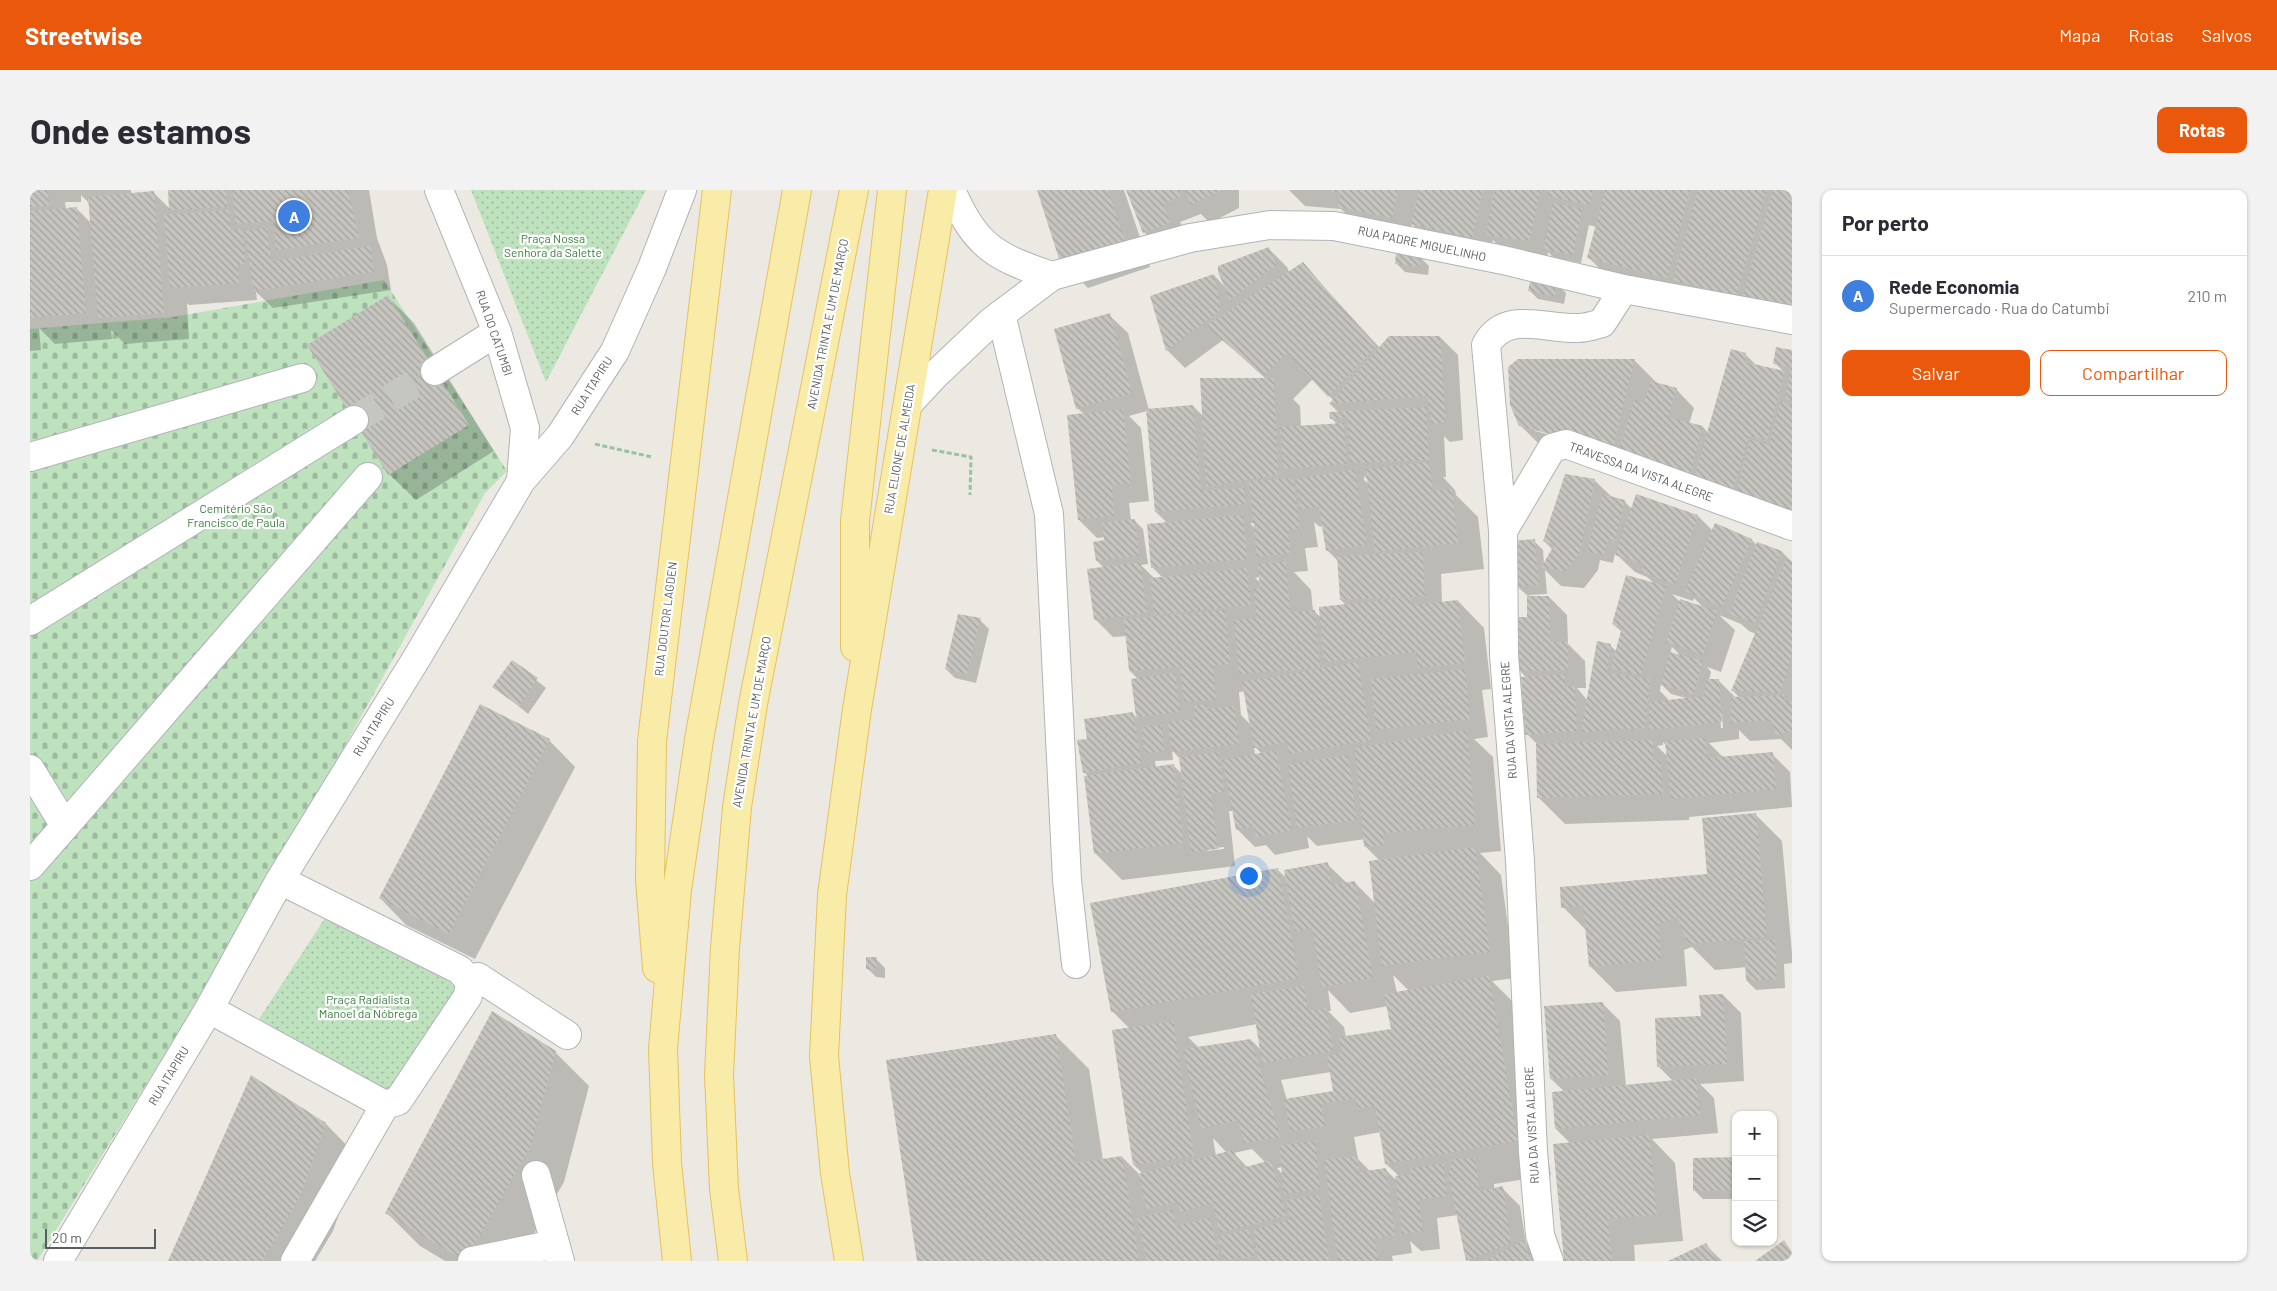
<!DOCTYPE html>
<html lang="pt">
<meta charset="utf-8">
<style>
body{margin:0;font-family:Barlow,sans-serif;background:#f2f2f3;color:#2b2b33}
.controls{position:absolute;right:15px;bottom:15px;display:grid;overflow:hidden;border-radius:10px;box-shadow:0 1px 4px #0004}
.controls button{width:45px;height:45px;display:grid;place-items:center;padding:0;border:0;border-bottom:1px solid #e1e1e2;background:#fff;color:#2b2b33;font:25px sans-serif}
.scale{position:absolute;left:15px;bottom:12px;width:111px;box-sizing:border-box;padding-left:5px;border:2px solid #595d61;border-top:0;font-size:14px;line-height:18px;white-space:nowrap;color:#595d61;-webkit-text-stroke:4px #fff;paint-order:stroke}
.you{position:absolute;left:1218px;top:685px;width:18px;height:18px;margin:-12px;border:4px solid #fff;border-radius:50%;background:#1a73e8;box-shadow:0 0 0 8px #1a73e833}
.badge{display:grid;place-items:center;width:32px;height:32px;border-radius:50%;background:#ea580c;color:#fff;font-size:16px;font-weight:700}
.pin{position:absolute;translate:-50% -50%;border:2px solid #fff;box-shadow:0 1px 5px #0006}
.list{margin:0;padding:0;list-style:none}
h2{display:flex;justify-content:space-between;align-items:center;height:65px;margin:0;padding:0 20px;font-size:21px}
h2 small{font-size:16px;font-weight:400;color:#7c7c81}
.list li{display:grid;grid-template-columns:32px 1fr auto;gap:15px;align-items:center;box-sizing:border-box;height:80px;padding:0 20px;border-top:1px solid #e1e1e2}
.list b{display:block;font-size:19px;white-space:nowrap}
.list p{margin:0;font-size:16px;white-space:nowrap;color:#7c7c81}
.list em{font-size:16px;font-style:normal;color:#7c7c81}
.actions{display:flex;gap:10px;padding:15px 20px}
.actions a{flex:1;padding:11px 0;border:1px solid #ea580c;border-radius:10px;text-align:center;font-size:18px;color:#ea580c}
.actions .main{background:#ea580c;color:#fff}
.icon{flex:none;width:28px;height:28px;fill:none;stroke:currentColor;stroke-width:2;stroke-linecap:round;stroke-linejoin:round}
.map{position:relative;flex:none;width:1762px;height:1071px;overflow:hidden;border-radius:10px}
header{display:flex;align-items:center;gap:30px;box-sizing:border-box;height:70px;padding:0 25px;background:#ea580c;color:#fff}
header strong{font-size:24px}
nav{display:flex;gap:28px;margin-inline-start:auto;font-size:18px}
.intro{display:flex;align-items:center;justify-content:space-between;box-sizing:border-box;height:120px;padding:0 30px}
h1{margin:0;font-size:35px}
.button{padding:12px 22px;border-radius:10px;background:#ea580c;color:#fff;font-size:18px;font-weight:700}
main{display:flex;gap:30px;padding:0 30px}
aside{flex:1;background:#fff;border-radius:10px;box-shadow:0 1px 4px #0004}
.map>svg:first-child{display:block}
.cemetery{fill:url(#cemetery-stones)}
.park{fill:url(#park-dots)}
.shadow{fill:#0003;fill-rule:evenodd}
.building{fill:url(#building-back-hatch)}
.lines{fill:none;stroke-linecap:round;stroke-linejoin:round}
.minor-tunnel{stroke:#c6c6c1;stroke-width:28;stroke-dasharray:28 14;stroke-linecap:butt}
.minor-casing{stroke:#b1b3b8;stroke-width:30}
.major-casing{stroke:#e7c15e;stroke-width:30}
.path{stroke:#98c2a4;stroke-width:3;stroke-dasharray:5 2.5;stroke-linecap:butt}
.minor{stroke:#fff;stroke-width:28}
.major{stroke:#f9eca8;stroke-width:28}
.labels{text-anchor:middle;stroke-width:4.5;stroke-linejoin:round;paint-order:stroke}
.park-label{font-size:12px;fill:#39803d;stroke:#fff}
.street-label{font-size:12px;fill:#595d61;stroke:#fff}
</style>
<header>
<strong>Streetwise</strong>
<nav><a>Mapa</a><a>Rotas</a><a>Salvos</a></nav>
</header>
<div class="intro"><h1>Onde estamos</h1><a class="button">Rotas</a></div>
<main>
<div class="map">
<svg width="1762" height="1071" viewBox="0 0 1762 1071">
<defs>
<pattern id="cemetery-stones" width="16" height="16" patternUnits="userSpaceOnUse" patternTransform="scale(1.25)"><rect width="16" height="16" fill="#bee2be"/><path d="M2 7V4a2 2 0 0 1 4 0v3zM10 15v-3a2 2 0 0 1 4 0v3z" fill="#9dba9e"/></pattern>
<pattern id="park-dots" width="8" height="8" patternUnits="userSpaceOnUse" patternTransform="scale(1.25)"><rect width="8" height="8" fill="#bee2be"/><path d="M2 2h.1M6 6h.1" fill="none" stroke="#9dba9e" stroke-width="1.8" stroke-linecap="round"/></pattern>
<pattern id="building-back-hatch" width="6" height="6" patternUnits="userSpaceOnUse" patternTransform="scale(1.25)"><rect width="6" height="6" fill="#c6c4be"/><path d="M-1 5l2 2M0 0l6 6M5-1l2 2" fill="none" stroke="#a4a29e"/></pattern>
</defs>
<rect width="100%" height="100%" fill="#ebe9e1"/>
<path class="cemetery" d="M354 90 477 281 455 303 226 716 7 1071H0V139L143 127Z"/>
<path class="park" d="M441 0H616L516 192Z
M301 719 436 794 359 909 229 829Z"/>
<path class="shadow" d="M0 0H101V4L124 3 140 19 139 0H339L347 48 357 75 361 100 243 118 226 102 227 110 159 115 157 113 159 149 95 154 81 140 82 149 25 154 9 138 11 160 0 161ZM51 5 60 14 61 33 47 19H36L35 12H51Z
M1008 0H1094L1120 77 1058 98 1031 71Z
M1097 0H1209V18L1180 33 1171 24 1150 32 1157 51 1132 60 1114 42Z
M1259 0H1762V139L1585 94 1559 68 1567 37 1559 35 1551 73 1524 68 1518 62 1517 68 1476 63 1463 50 1460 65 1401 52 1382 34 1380 46 1327 35 1311 19 1275 16Z
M1239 59 1257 77 1259 82 1272 73 1350 158 1410 147 1428 165 1433 250 1420 252 1414 246 1416 287H1413L1425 300 1426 305 1448 327 1454 379 1411 384 1412 413 1428 411 1454 438 1461 499 1452 500 1458 547 1444 549 1463 567 1471 661 1450 663 1471 685 1485 788 1462 791 1492 821 1521 985 1464 994V999L1472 998 1490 1016 1496 1053 1513 1071H1439L1428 1025 1407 1028 1410 1059 1391 1061 1380 1051 1382 1063 1362 1066 1363 1071H888L1025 845 1059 879 1073 970 1092 967 1110 985 1113 984 1104 975 1100 839 1082 821 1248 680 1257 689 1297 674 1317 693 1324 692 1345 713 1350 671 1335 656V649L1287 656 1277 646 1279 658 1245 665 1236 655 1225 657 1207 639 1204 621H1199L1205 676 1092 690 1066 664 1058 586 1054 582 1058 550 1102 523 1107 528 1102 490 1108 489 1100 481 1097 446 1083 447 1065 429 1074 378 1067 371 1076 351 1075 347 1067 348 1049 330 1054 224 1047 218 1079 125 1098 143 1119 220 1163 216 1173 226 1236 189 1193 150 1155 178 1137 160 1122 107 1184 85 1196 98ZM1283 189 1304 211 1300 214 1309 223 1301 228 1307 234 1271 237 1270 216 1263 209ZM1117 221 1126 322 1137 333 1122 377 1133 388 1125 389 1111 375 1118 374 1113 339 1104 330 1101 331 1099 313 1119 311 1111 238 1099 226ZM1334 286 1338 290 1339 294 1334 290ZM1284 332 1290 337 1293 336 1297 360 1309 372 1311 410 1316 415 1291 427 1283 421 1281 400 1264 382 1278 381 1275 358 1288 357ZM1220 333H1225V339ZM1230 387 1231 393 1225 388ZM1215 501 1221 535 1211 525 1209 502ZM1224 556 1232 564 1225 565ZM1142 560 1150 569 1152 584 1143 575 1126 578 1125 571 1143 570ZM1194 657V659L1177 661V659ZM1363 785 1379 801 1367 803ZM1298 800 1320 823 1358 816 1362 840 1316 847 1314 837 1298 821H1301ZM1227 834 1232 861 1221 850 1169 858 1158 847ZM1301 882 1305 902 1257 910 1251 890ZM1351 942 1356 974 1370 987 1366 990 1355 979 1340 981 1328 969 1324 947ZM1183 948 1197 963 1186 966ZM1222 959 1236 973 1218 978 1204 963ZM1253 977V985L1247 978Z
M1390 67 1399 76 1398 85 1375 82 1366 73Z
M1527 94 1536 103 1534 114 1508 109 1499 100Z
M358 107 384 133 464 261 386 310 359 284Z
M1762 161V341L1517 262 1490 235 1489 170 1605 171 1628 194 1646 199 1664 218 1659 234 1673 237 1678 243 1715 164 1727 176 1753 181 1745 173ZM1505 239 1588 262 1505 241Z
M1564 290 1583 308 1594 311 1602 319 1668 326 1683 341 1686 334 1722 350 1727 356 1728 353 1752 362 1762 372V560L1751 549 1720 551 1709 540V549L1679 553 1694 568 1742 564 1760 582 1762 617 1659 627V630L1535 634 1509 608 1507 554 1497 544V488L1490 481 1498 429V406L1488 397 1504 351 1513 360 1514 375 1523 360 1514 351ZM1585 363 1605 382 1617 387 1625 394 1583 434 1592 442 1587 462 1580 455 1558 511 1547 498H1556L1555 471 1538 454 1537 425 1519 407 1499 408V405L1517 404 1515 380 1531 396 1554 398 1568 380 1570 370 1583 373ZM1642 404 1663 411 1664 408 1674 418 1650 412ZM1689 425 1711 434 1719 441 1726 444 1703 501 1710 508H1706L1688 490H1679L1681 482 1677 477 1691 482 1705 440ZM1642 457 1652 467 1640 464ZM1631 494 1641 504 1660 509 1637 511 1638 509 1630 501ZM1690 524H1692L1693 538H1691ZM1633 552 1637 556 1638 567 1627 556 1633 555Z
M950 430 959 439 946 493 925 488 916 479Z
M483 471 516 498 498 524 464 496Z
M519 550 545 577 445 769 376 735 350 708Z
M1725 624 1752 651 1762 763V773L1754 774 1755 798 1726 800 1717 791V777L1685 780 1662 757 1654 760 1657 796 1586 802 1560 776 1557 741 1533 717 1679 685Z
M846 769 855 778V788L846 787 837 778Z
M1693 805 1711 823 1714 891 1670 894 1684 908 1688 943 1622 949 1645 973 1653 1051 1604 1055 1605 1071H1535L1541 954 1526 939 1535 902 1521 889 1572 813 1590 831 1596 896 1644 892 1629 877Z
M525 862 559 896 534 992 488 1071H415L390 1056 356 1022Z
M296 934 329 968 303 1041 285 1071H140Z
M1706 969V1009H1673L1664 1000Z
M1676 1055 1692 1071H1641Z"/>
<path class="building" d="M0 0H18L19 16 0 17Z
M138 0H196L197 17 139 20Z
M202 0H318L329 48 246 60 243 31 206 34Z
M1007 0H1078L1095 51 1030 72Z
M1096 0H1149L1151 6 1133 14 1140 33 1113 43Z
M1155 0H1192L1161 15Z
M1297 0H1368L1362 28 1308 17 1311 3Z
M1389 0H1453L1442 48 1381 34Z
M1464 0H1511L1499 51 1456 45Z
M1518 0H1563L1560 15 1517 6Z
M1575 0H1660L1637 88 1557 68Z
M1668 0H1737L1706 107 1643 90Z
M1743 0H1762V119L1712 109Z
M124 1 134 123 68 128 58 7Z
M1523 13 1552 19 1543 65 1514 59Z
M47 17 56 123 0 128V21Z
M199 20 201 40 213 39 215 74 208 75 209 93 140 98 134 25Z
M237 38 241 71 340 56 344 82 224 101 214 41Z
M1239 57 1246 75 1200 110 1188 82V76Z
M1366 62 1391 66 1390 77 1365 74Z
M1273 72 1346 157 1298 207 1257 163 1234 186 1176 136Z
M1184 84 1191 120 1136 161 1120 106Z
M1501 87 1528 93 1525 106 1498 101Z
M358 105 439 235 358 285 277 155Z
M1080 123 1102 203 1046 219 1024 139Z
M1359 146H1410L1416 232 1401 234 1397 206 1299 214Z
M1746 157 1762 160V210L1755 209 1761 177 1743 174Z
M1701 159 1716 163 1715 172 1755 181 1737 250 1719 246 1702 303 1663 292Z
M1488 169H1605L1582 260 1489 236 1480 215 1478 177Z
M1170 188H1244L1248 285 1176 297Z
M1621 191 1647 198 1638 227 1673 236 1659 288 1587 267 1604 210 1614 213Z
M1750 212 1762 215V322L1705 308 1720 250 1739 255Z
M1163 215 1171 301 1214 298 1216 314 1125 322 1116 219Z
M1396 217 1399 270 1320 273 1317 228 1300 229 1299 222Z
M1093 219 1101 293 1082 295 1084 326 1048 330 1037 225Z
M1314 233 1317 274 1253 279 1250 237Z
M1399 272 1403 301 1422 299 1428 353 1345 362 1336 279Z
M1325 279 1337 355 1296 361 1289 317 1270 319 1265 289Z
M1535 284 1565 289 1550 362 1536 381 1511 378 1524 355 1513 351Z
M1263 288 1270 339 1258 340 1260 363 1227 367 1219 291Z
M1572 304 1595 310 1585 351 1578 349 1574 365 1557 361Z
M1606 304 1668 325 1645 394 1611 382 1614 374 1585 365Z
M1213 325 1217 369 1121 378 1117 334Z
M1105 329 1109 366 1066 371 1063 352 1074 350 1072 333Z
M1685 333 1722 349 1692 417 1655 401Z
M1505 349 1509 395 1487 397 1483 351Z
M1727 352 1752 361 1725 433 1699 424Z
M1393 362 1395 406 1310 410 1307 366Z
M1756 369 1762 371V464L1750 503 1701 501Z
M1110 372 1117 423 1064 430 1057 379Z
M1256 372 1260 422 1285 420 1290 478 1209 484 1204 430 1226 428 1224 399 1230 398 1228 374Z
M1217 378 1221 415 1124 425 1120 388Z
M1596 385 1636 396 1611 486 1581 478 1592 437 1582 434Z
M1497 406H1519L1520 452H1538V480L1489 481 1488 427H1497Z
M1381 407 1382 415 1428 410 1435 473 1388 478 1386 462 1294 472 1289 417Z
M1650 409 1687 421 1673 465 1636 452Z
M1195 420 1200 474 1183 476 1186 510 1154 512 1150 477 1099 481 1094 429Z
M928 424 951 428 937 484 915 479Z
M1567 451 1581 454 1577 483 1620 489 1615 538 1551 542Z
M1640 462 1673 471 1664 504 1631 495Z
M482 470 508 488 489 516 462 497Z
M1328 472 1341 550 1259 564 1257 552 1224 558 1212 492Z
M1435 479 1440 529 1346 540 1341 489Z
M1145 483 1150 522 1106 527 1101 489Z
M1535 484V496H1545L1547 541 1495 545 1491 487Z
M1676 489H1689L1692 532 1619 540V512L1674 506Z
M1754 505V510L1762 512V541L1746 545 1741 530 1701 533V507Z
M450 514 520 549 419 744 349 708Z
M1177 514V519L1204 516 1209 554 1142 562 1138 532 1165 529 1163 516Z
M1103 522 1111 573 1053 583 1047 550 1057 549 1054 529Z
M1132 535 1134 561 1114 563 1112 537Z
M1437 540 1445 635 1353 643 1354 655 1334 657 1325 558Z
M1676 548 1677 568 1743 562 1746 599 1641 609 1635 551Z
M1623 550V570H1631L1633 604 1507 608 1506 554Z
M1246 560 1262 640 1226 647 1224 636 1206 640 1192 570Z
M1189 562 1194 602 1181 603 1188 659 1161 662 1149 567Z
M1318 565 1327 630 1267 638 1258 574Z
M1144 574 1153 653 1064 664 1054 586Z
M1726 623 1737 747 1658 754 1647 727 1629 734 1631 770 1559 777 1553 716 1531 718 1530 697 1677 684 1672 628Z
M1445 657 1460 762 1352 776 1339 671Z
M1298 672 1302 695 1325 691 1343 788 1292 797 1282 738 1265 742 1254 680Z
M1248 678 1269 788 1081 822 1060 713Z
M1745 750 1747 789 1716 791 1714 751Z
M836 767H847L846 780 836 779Z
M1459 786 1488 951 1355 974 1345 916 1327 919 1325 908 1291 914 1295 936 1260 942 1254 909 1303 901 1297 866 1312 863 1309 847 1361 839 1354 804Z
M1274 796 1278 821 1296 818 1303 861 1232 873 1221 804Z
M1693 804 1697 874 1627 877 1625 828 1671 826 1669 805Z
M1573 812 1578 885 1520 889 1514 816Z
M462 821 526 861 500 958 435 1071 355 1023Z
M1143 831 1164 966 1103 975 1082 840Z
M1026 844 1046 973 1092 966 1109 1071H887L856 870Z
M1221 849 1250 947 1214 953 1208 930 1171 939 1153 859Z
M221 885 296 933 270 1007 232 1071H138Z
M1666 888 1670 925 1525 939 1522 902Z
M1619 945 1627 1025 1578 1029 1582 1071H1534L1523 954Z
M1285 951 1290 999 1254 1004 1249 955Z
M1203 960 1212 978 1241 970 1256 1026 1190 1043 1183 1013 1150 1022 1147 1012 1117 1019 1108 984Z
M1327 966 1329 982 1356 978 1365 1045 1345 1048 1348 1071H1308L1294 970Z
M1706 967V1000L1663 1001V968Z
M1445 968 1450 1001 1473 996 1481 1053 1436 1071 1418 984 1423 969Z
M1413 974 1417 1006 1389 1010 1393 1041 1372 1044 1365 986 1381 984V978Z
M1289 1005 1299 1071H1228L1224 1040 1260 1029 1256 1010Z
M1142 1020 1146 1036 1180 1028 1190 1071H1117L1107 1028Z
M1219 1039 1225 1066 1194 1071 1188 1047Z
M1494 1050 1502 1071H1455Z
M1754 1050 1762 1062V1071H1725Z
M1676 1053 1687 1071H1638Z"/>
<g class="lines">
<path class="minor-tunnel" d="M324 230 405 181"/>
<g class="minor-casing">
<path id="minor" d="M409 0 467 142 495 238 491 291
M921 0C946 57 965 67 1022 86
M971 124 1019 324 1037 690 1046 774
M405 181 467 142
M879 213 905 185 961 132 1022 86 1160 48 1240 35 1304 36 1473 70 1594 99 1762 130
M0 267 272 188
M1473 341 1522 258 1536 254 1762 336
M0 431 324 230
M0 579 35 636 0 676
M35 636 338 287
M448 787 537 845
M179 819 355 915 368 911 438 806 440 792 430 780 250 690
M506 985 530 1071
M28 1071 179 819 250 690 388 466 491 291 530 246 585 161 622 78 652 0
M265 1071 355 915
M442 1071 525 1054
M1519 1071 1510 1045 1503 962 1490 671 1474 465 1473 341 1456 155C1476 119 1516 140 1549 138 1557 138 1565 135 1572 133L1594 99"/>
</g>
<g class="major-casing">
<path id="major" d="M825 457V331L862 0
M627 778 620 690 622 551 687 0
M647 1071 637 973 633 859 647 700 669 550 767 0
M703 1071 694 999 689 885 695 758 707 617 723 514 824 0
M819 1071 805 983 794 866 802 705 827 519 913 0"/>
</g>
<path class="path" d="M565 254 622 267
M902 260 941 267 940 305"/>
<use href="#minor" class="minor"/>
<use href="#major" class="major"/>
</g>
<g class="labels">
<g class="park-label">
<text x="523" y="53">Praça Nossa<tspan x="523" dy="14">Senhora da Salette</tspan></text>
<text x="206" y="323">Cemitério São<tspan x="206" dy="14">Francisco de Paula</tspan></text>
<text x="338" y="814">Praça Radialista<tspan x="338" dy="14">Manoel da Nóbrega</tspan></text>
</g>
<g class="street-label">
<text transform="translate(1392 54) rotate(12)" y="4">RUA PADRE MIGUELINHO</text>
<text transform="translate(798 134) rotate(-79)" y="4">AVENIDA TRINTA E UM DE MARÇO</text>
<text transform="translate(464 143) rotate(71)" y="4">RUA DO CATUMBI</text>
<text transform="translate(562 196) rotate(-58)" y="4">RUA ITAPIRU</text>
<text transform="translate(870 259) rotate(-80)" y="4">RUA ELIONE DE ALMEIDA</text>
<text transform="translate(1611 282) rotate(20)" y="4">TRAVESSA DA VISTA ALEGRE</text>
<text transform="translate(636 429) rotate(-83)" y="4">RUA DOUTOR LAGDEN</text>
<text transform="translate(1479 530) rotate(-94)" y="4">RUA DA VISTA ALEGRE</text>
<text transform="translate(722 532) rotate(-80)" y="4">AVENIDA TRINTA E UM DE MARÇO</text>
<text transform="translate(344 537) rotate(-58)" y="4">RUA ITAPIRU</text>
<text transform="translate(139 886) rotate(-59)" y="4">RUA ITAPIRU</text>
<text transform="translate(1502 935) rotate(-93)" y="4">RUA DA VISTA ALEGRE</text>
</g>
</g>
</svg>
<div class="controls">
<button>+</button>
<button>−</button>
<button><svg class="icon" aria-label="layers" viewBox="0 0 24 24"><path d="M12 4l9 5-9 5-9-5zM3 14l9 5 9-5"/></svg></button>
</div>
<div class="scale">20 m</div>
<div class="you"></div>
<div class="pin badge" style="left:264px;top:26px;background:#3f7fe0">A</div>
</div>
<aside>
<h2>Por perto<small></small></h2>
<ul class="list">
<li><span class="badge" style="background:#3f7fe0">A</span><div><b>Rede Economia</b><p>Supermercado · Rua do Catumbi</p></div><em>210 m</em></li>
</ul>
<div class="actions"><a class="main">Salvar</a><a>Compartilhar</a></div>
</aside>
</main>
